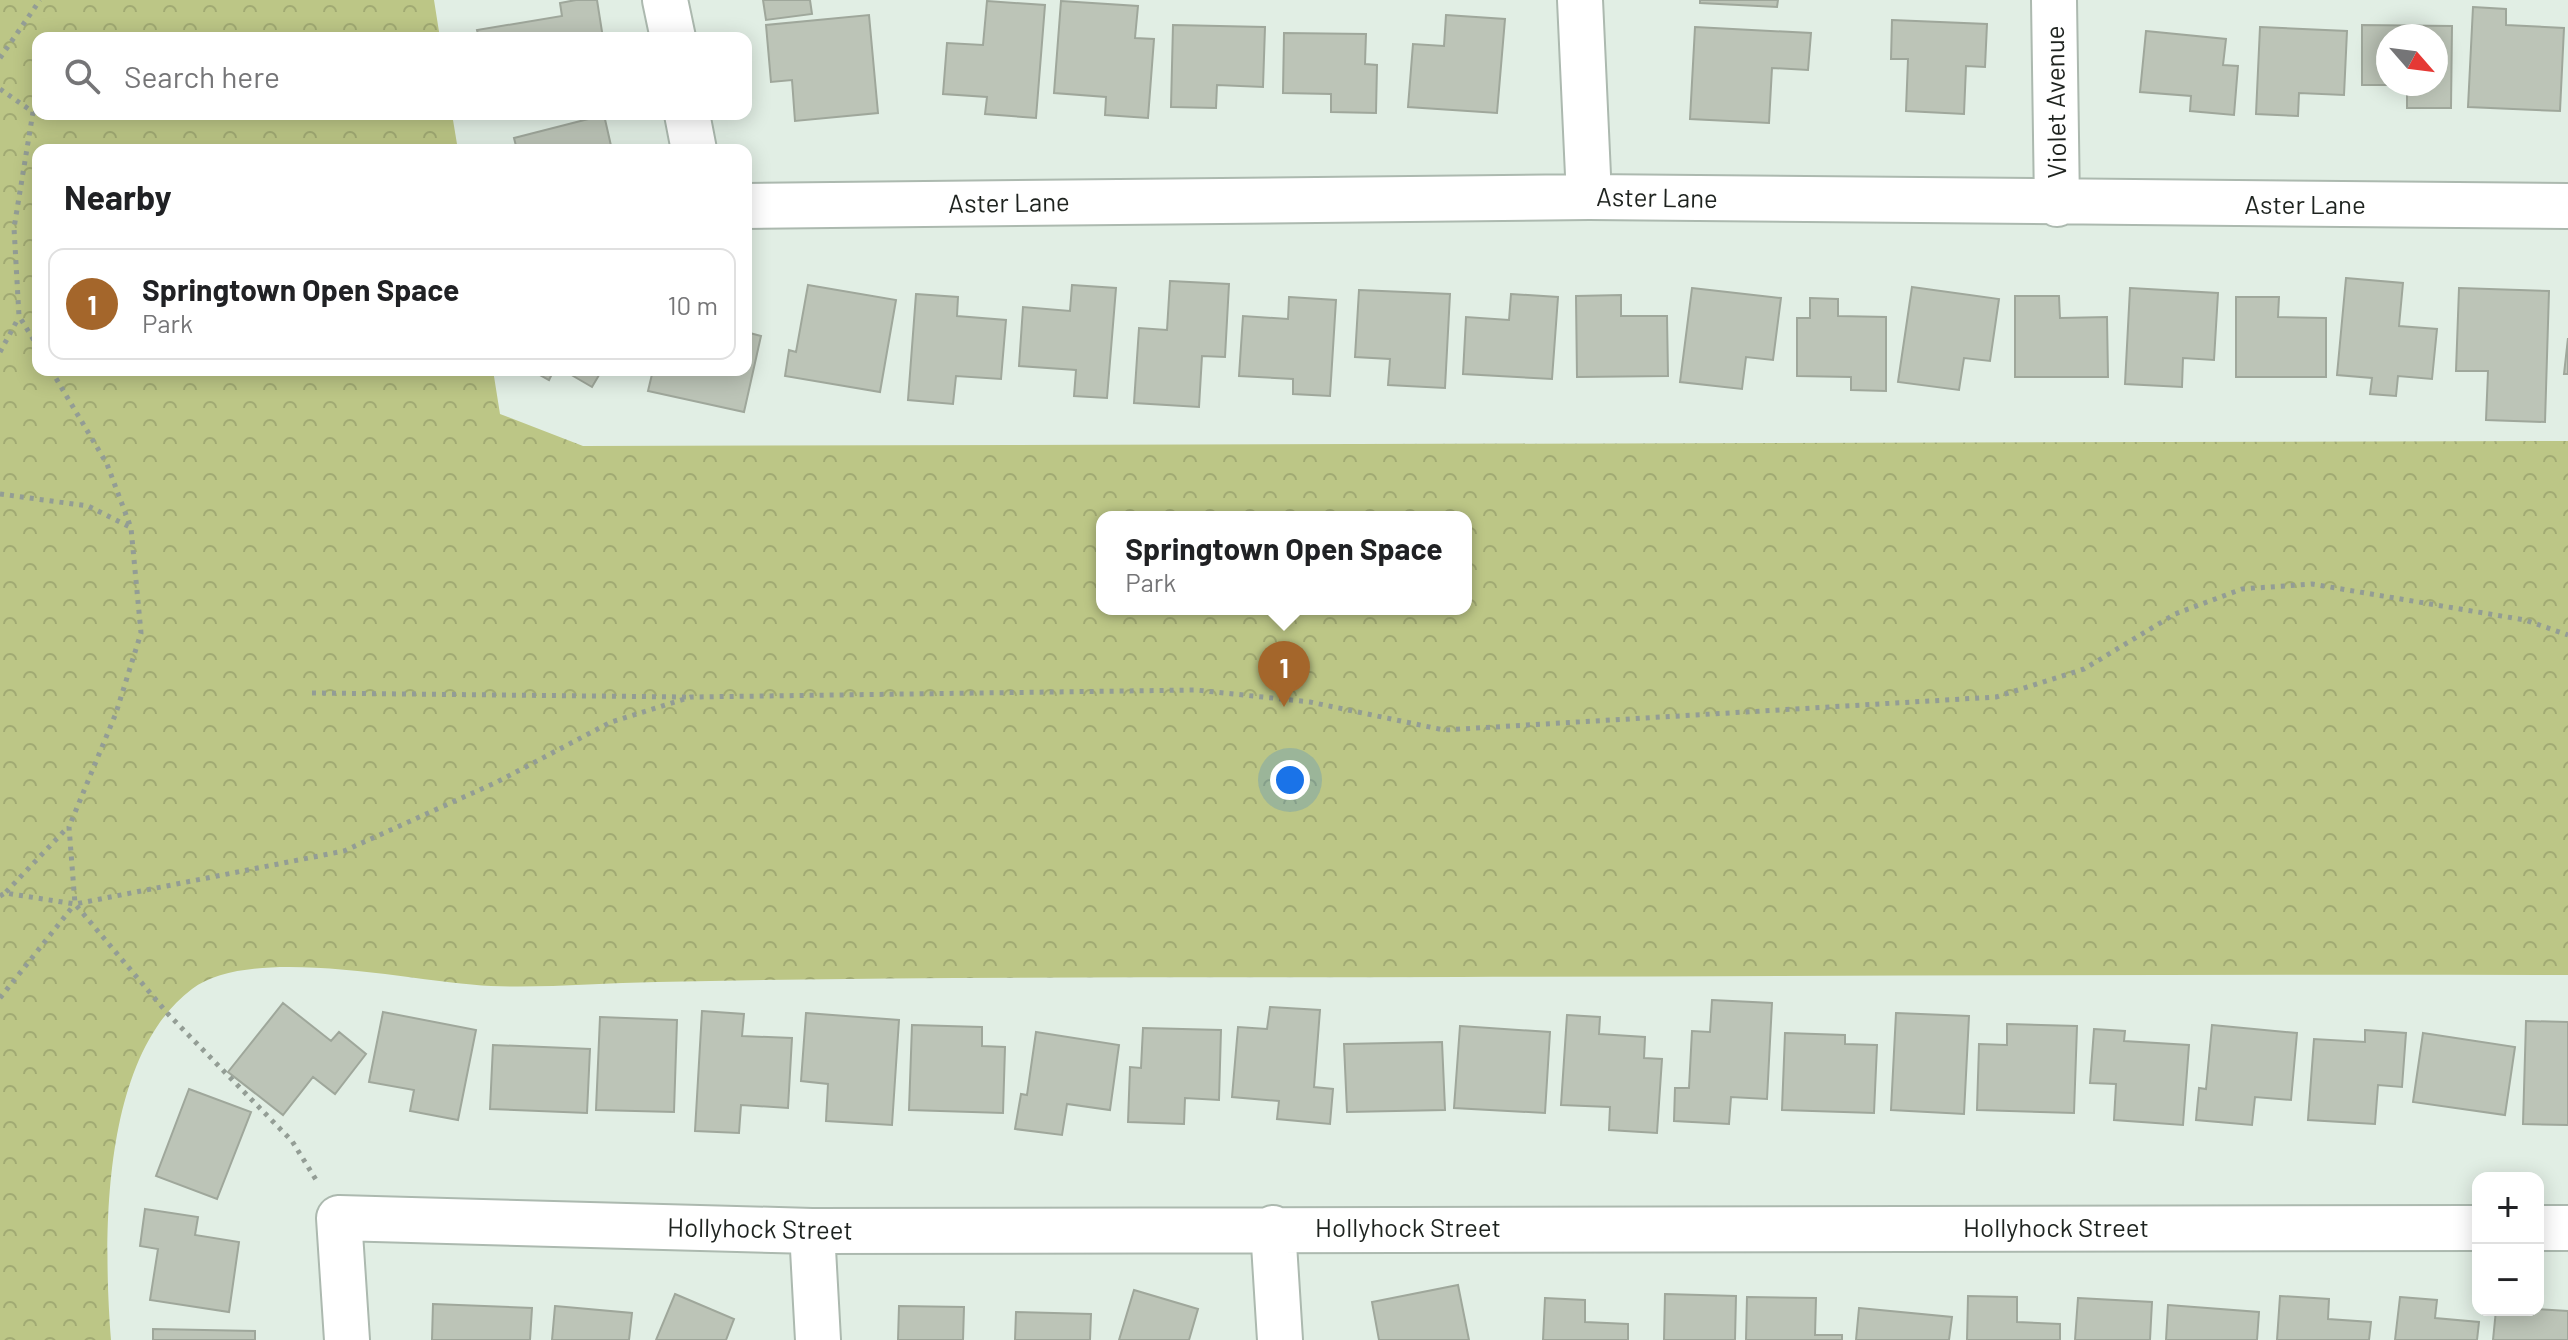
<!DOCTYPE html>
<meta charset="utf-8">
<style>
body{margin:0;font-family:Barlow,sans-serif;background:#f6f6f6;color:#202124}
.controls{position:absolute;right:24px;bottom:24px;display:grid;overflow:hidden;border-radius:16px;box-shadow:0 4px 20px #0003}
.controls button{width:72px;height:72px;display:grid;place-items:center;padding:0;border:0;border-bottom:2px solid #e0e0e0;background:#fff;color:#202124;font:40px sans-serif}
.compass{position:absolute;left:2376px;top:24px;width:72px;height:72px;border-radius:50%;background:#fff;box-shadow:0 4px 20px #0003;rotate:118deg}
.you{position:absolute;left:1290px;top:780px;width:28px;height:28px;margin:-20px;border:6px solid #fff;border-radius:50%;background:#1a73e8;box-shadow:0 0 0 12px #1a73e833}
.badge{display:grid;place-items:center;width:52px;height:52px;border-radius:50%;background:#a4662b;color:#fff;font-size:26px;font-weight:700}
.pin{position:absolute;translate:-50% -66px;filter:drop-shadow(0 2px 4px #0008)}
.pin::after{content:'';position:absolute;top:42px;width:28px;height:24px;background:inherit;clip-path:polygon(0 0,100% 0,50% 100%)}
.popup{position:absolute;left:1096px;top:511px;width:376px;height:104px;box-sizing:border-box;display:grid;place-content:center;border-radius:16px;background:#fff;filter:drop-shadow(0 2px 6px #0005);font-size:26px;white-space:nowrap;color:#757577}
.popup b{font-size:30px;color:#202124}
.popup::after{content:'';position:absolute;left:50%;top:100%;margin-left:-16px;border:16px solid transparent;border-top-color:#fff}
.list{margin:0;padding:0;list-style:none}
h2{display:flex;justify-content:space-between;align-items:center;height:104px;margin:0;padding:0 32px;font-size:34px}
h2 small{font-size:26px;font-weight:400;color:#757577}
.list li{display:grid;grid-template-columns:52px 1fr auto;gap:24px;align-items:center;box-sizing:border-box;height:112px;margin:0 16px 16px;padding:0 16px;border:2px solid #e0e0e0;border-radius:16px}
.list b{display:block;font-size:30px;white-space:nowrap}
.list p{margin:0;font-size:26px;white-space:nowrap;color:#757577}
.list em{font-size:26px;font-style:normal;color:#757577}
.icon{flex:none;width:44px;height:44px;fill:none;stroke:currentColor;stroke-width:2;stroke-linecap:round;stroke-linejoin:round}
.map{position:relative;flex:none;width:2568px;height:1340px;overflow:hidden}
.search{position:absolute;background:#fff;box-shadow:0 4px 20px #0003;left:32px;top:32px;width:720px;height:88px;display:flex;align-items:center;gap:20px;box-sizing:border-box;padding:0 28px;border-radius:16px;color:#757577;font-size:30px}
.panel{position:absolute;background:#fff;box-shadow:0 4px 20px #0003;left:32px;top:144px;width:720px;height:232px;border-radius:16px}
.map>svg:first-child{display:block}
.park{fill:url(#park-crowns);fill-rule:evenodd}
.building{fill:#bcc4b7;stroke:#9fa79b;stroke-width:2;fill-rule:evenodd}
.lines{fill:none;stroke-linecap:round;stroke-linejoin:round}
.minor-casing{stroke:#acb9af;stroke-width:48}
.path{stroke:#939d95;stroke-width:5;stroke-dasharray:4 6;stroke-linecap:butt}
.minor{stroke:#fff;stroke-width:44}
.labels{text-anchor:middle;stroke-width:8;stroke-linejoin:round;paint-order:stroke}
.street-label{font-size:26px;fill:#1e231f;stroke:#fff}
</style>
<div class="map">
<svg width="2568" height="1340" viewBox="0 0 2568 1340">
<defs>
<pattern id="park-crowns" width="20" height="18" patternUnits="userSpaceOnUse" patternTransform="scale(2)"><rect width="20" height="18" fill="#bcc686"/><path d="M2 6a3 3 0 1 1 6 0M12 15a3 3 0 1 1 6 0" fill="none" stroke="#a1aa73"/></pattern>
</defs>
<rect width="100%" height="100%" fill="#e1eee4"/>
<path class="park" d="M0 0H434L440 38H38V114H452L458 150H38V370H493L500 414 583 446 2568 441V975C2199 974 1830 976 1460 977 1193 978 925 976 657 982 602 983 546 988 491 986 417 983 253 943 192 989 101 1057 103 1237 111 1340H0ZM1102 517H1466V609H1102Z"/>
<path class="building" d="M576 0H597L603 38H479L477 30 562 16 560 3Z
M763 0H810L812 14 766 20Z
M1700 0H1778L1777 7 1700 3Z
M987 1 1045 5 1036 118 985 114 987 97 943 94 947 43 983 45Z
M1061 1 1138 6 1135 38 1154 39 1148 118 1105 115 1106 97 1054 93Z
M2473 7 2506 9V25L2564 28 2560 111 2468 107Z
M869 15 878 113 795 121 792 80 771 82 766 25Z
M1446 15 1505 19 1497 113 1408 107 1413 44 1444 46Z
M1892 20 1987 24 1985 67 1966 66 1964 114 1906 111 1908 59H1891Z
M1173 25 1265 27 1263 87 1217 85 1216 108 1171 107Z
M2362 25 2452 26 2451 108H2407V85H2362ZM2388 36H2436V84H2388Z
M1695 27 1811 33 1808 70 1772 68 1769 123 1690 119Z
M2260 27 2347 31 2344 95 2299 93 2298 116 2256 114Z
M2146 31 2226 39 2223 65 2238 66 2234 115 2190 111 2191 96 2140 92Z
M1284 33 1366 34 1365 64 1377 65 1376 113 1331 112V94L1283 93Z
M604 115 612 150H517L514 138Z
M2346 278 2403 283 2399 326 2437 329 2432 379 2398 376 2396 396 2370 394 2372 378 2337 375Z
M1170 281 1229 284 1225 357 1202 356 1199 407 1134 403 1139 328 1167 330Z
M808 285 896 300 880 392 785 376 789 350 796 352Z
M1072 285 1116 288 1107 398 1074 396 1076 370 1019 366 1023 307 1070 311Z
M1912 287 1999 299 1990 361 1964 358 1959 390 1898 382Z
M1692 288 1781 298 1773 360 1746 357 1742 389 1680 382Z
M2130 288 2218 293 2214 360 2183 358 2182 387 2125 384Z
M2459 288 2549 291 2545 422 2486 420 2488 371H2456Z
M1359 290 1450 294 1445 388 1388 385 1390 359 1355 357Z
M916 294 958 297 957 316 1006 320 1001 379 956 376 953 404 908 400Z
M1511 294 1558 297 1552 379 1463 374 1466 317 1509 320Z
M1621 295V316H1667L1668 376 1577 377 1576 296Z
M2015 296H2059L2060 318 2107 317 2108 377H2015Z
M1289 297 1336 300 1330 396 1293 394V379L1239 376 1243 316 1288 319Z
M2236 297H2279L2278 317 2326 318V377H2236Z
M1810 298 1838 299V316L1886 317V391L1851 390V377L1797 376V318H1810Z
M746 332 761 336 744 412 648 391 653 370H746Z
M2568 338V374H2564Z
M531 370H554L549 380Z
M563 370H602L592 387Z
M1712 1000 1772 1003 1767 1099 1731 1097 1729 1124 1674 1121 1675 1088H1689L1692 1031 1710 1032Z
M283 1003 331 1041 339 1032 366 1054 335 1094 313 1077 283 1115 228 1072Z
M1270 1007 1320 1010 1314 1087 1333 1089 1330 1124 1277 1119 1279 1101 1232 1097 1238 1027 1267 1029Z
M702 1011 744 1014 742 1036 792 1038 788 1108 741 1105 739 1133 695 1131Z
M383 1012 476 1030 458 1120 410 1111 414 1090 369 1082Z
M806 1013 899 1020 892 1125 826 1121 828 1084 801 1081Z
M1896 1013 1969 1016 1964 1114 1891 1110Z
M1567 1015 1600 1017 1599 1034 1645 1037 1644 1058 1662 1059 1657 1133 1609 1130 1610 1107 1561 1105Z
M600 1017 677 1020 674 1112 596 1110Z
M2526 1021 2568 1022V1125L2523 1124Z
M2007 1024 2077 1026 2074 1113 1977 1110 1979 1044 2007 1045Z
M912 1025 982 1027V1046L1005 1047 1003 1113 909 1110Z
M2212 1025 2297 1033 2291 1100 2255 1097 2252 1125 2196 1120 2199 1088 2206 1089Z
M1460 1026 1550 1032 1545 1113 1454 1108Z
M1143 1028 1221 1030 1219 1100 1185 1098 1184 1124 1128 1122 1130 1067 1141 1068Z
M2094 1029 2125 1031 2124 1041 2189 1045 2183 1125 2114 1120 2116 1084 2090 1083Z
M2365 1030 2406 1033 2402 1087 2378 1085 2375 1124 2308 1120 2314 1039 2365 1042Z
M1036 1032 1119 1045 1110 1110 1067 1104 1062 1135 1015 1129 1021 1094 1027 1095Z
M1785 1033 1845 1035V1044L1877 1045 1874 1113 1782 1110Z
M2423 1033 2515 1047 2505 1115 2413 1102Z
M1442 1042 1445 1110 1347 1112 1344 1044Z
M493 1045 590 1049 587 1113 490 1109Z
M189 1089 251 1112 217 1199 156 1176Z
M145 1209 198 1217 195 1235 239 1242 229 1312 150 1300 158 1249 140 1246Z
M1458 1285 1469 1340H1379L1372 1302Z
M1134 1290 1198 1309 1189 1340H1119Z
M675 1294 734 1319 726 1340H656Z
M1665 1294 1736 1296 1735 1340H1664Z
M1968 1296 2017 1297V1322L2060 1324V1340H1967Z
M2280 1296 2329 1299 2328 1319 2371 1322 2369 1340H2277Z
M1747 1297 1816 1298 1815 1335H1842V1340H1746Z
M2400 1297 2437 1300 2435 1318 2479 1322 2477 1340H2395Z
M1545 1298 1585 1300V1322L1628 1324V1340H1543Z
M2078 1298 2152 1302 2150 1340H2075Z
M433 1304 532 1308 530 1340H432Z
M2168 1305 2259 1312 2257 1340H2166Z
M555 1306 632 1313 629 1340H552Z
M899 1306 964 1307 963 1340H898Z
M1859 1308 1952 1317 1949 1340H1856Z
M2538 1309 2568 1311V1340H2493L2496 1310Z
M1016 1312 1091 1314 1090 1340H1015Z
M153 1329 255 1331V1340H153Z"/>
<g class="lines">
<g class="minor-casing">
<path id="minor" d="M665 0 673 38
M1580 0 1589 197
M2054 0 2057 204
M687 114 694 150
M746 206 1589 197 2568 206
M1273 1228 1280 1340
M2538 1228H2568
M812 1231 818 1340
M347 1340 339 1218 812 1231 2478 1228"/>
</g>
<path class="path" d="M0 58 40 0
M0 89 33 112 14 228 19 316 38 347
M0 352 19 317
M51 370 107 464 131 528 141 633 116 713 69 827 75 904 168 1014 292 1141 318 1183
M0 494 88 506 130 527
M312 693 686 697
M6 892 68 827
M0 896 5 893 75 904 344 851 497 782 611 722 691 697 1196 690 1310 702 1444 730 1996 697 2084 669 2175 614 2242 589 2312 584 2525 620 2568 635
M0 998 74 905"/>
<use href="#minor" class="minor"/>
</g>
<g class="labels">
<g class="street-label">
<text transform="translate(2056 102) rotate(-91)" y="9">Violet Avenue</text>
<text transform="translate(1657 198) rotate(1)" y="9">Aster Lane</text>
<text transform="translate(1009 203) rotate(-1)" y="9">Aster Lane</text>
<text x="2305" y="214">Aster Lane</text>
<text x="1408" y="1237">Hollyhock Street</text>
<text x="2056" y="1237">Hollyhock Street</text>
<text transform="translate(760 1229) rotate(1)" y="9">Hollyhock Street</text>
</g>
</g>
</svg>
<div class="controls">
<button>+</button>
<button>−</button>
</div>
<svg class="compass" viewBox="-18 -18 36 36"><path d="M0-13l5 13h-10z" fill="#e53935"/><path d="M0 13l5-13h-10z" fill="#757577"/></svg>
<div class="you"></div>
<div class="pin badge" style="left:1284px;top:707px">1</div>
<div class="popup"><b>Springtown Open Space</b>Park</div>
<div class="search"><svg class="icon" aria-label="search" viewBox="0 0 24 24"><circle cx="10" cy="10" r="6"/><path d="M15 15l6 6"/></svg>Search here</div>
<section class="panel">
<h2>Nearby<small></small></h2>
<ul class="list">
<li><span class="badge">1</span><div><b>Springtown Open Space</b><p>Park</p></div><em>10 m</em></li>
</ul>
</section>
</div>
